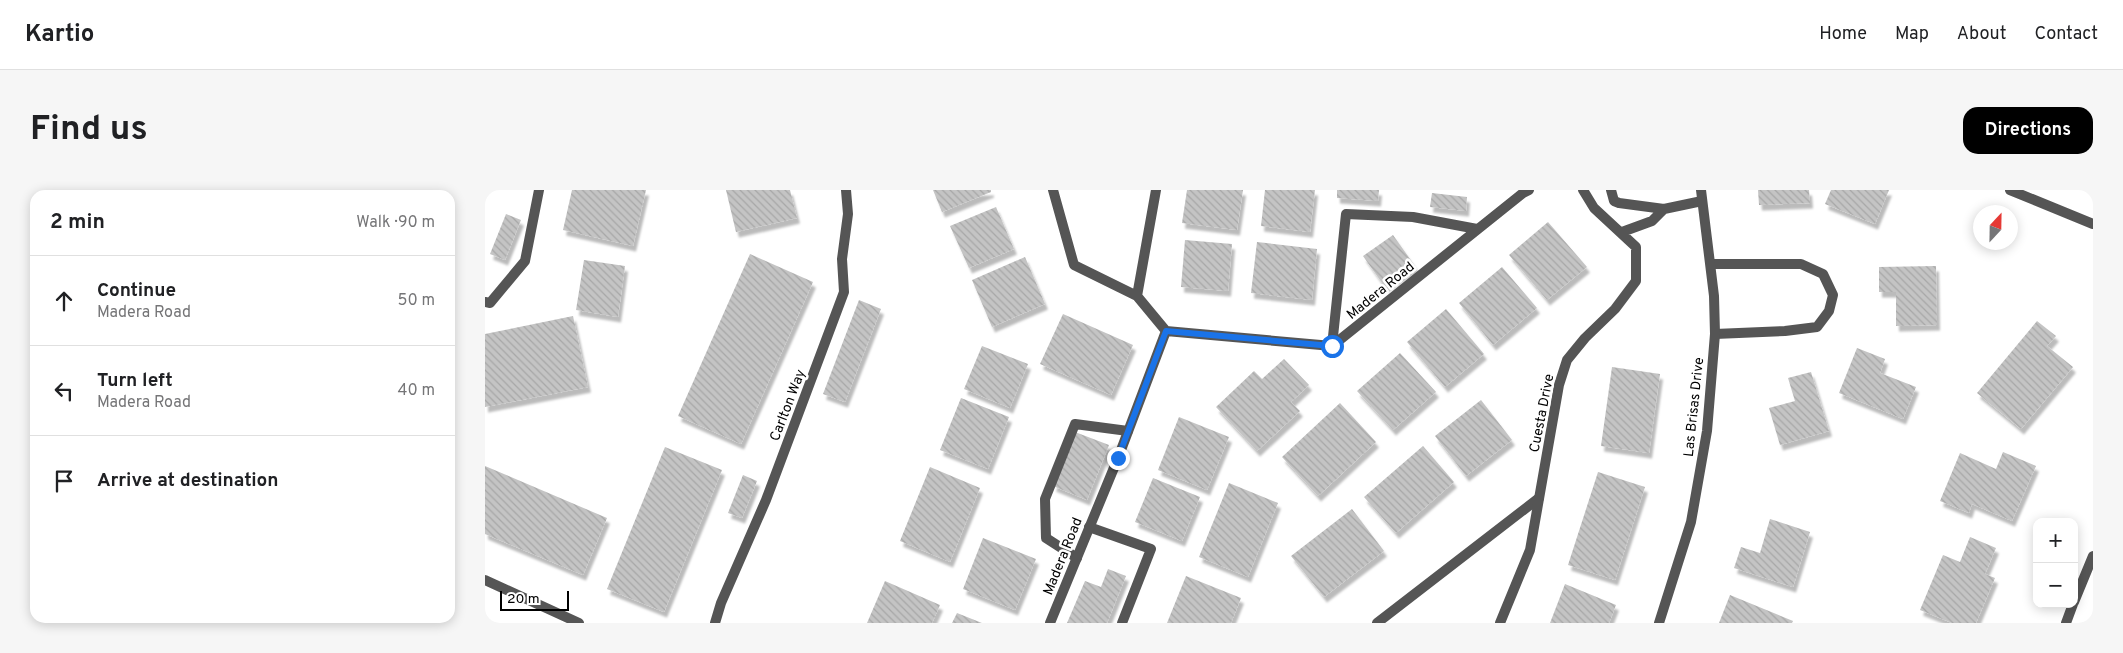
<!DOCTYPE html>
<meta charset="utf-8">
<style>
body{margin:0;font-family:Overpass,sans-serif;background:#f6f6f6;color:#202124}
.controls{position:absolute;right:15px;bottom:15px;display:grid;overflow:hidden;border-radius:10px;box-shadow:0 2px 12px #0003}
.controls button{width:45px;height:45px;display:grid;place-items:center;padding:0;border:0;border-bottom:1px solid #e0e0e0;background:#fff;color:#202124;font:25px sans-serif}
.compass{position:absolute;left:1488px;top:15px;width:45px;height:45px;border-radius:50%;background:#fff;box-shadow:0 2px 12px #0003;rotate:22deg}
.scale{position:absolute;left:15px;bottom:12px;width:69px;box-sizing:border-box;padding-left:5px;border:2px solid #000;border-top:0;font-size:14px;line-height:18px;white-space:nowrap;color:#000;-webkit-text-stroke:4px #fff;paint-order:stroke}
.stop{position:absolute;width:15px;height:15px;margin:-11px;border:4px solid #1a73e8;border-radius:50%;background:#fff}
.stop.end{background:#1a73e8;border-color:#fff;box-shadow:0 1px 5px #0008}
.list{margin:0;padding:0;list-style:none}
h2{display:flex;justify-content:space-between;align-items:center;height:65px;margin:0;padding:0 20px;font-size:21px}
h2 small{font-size:16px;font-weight:400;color:#757577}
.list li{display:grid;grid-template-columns:32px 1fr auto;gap:15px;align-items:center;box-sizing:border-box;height:90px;padding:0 20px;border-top:1px solid #e0e0e0}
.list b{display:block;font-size:19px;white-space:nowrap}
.list p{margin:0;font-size:16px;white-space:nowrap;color:#757577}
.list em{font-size:16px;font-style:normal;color:#757577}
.icon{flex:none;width:28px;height:28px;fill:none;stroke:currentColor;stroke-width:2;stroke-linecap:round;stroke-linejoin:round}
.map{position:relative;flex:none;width:1608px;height:433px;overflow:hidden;border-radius:15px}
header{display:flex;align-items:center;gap:30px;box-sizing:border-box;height:70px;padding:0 25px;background:#fff;border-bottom:1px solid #e0e0e0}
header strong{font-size:24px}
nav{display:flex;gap:28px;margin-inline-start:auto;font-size:18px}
.intro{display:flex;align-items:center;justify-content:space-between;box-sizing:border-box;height:120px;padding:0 30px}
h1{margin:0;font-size:35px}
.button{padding:12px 22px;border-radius:15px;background:#000;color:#fff;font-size:18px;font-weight:700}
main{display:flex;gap:30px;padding:0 30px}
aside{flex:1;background:#fff;border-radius:15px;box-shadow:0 2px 12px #0003}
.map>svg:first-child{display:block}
.building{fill:url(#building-back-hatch);filter:url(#shadow)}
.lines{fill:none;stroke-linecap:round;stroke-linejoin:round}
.service{stroke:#555;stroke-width:10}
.minor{stroke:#555;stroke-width:10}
.tertiary{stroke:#555;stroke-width:10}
.route{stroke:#1a73e8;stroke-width:6}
.labels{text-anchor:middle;stroke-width:5;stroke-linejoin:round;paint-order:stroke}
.street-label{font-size:14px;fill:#000;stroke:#fff}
</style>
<header>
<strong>Kartio</strong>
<nav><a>Home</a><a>Map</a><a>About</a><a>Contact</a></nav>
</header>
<div class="intro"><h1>Find us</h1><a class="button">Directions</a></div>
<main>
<aside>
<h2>2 min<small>Walk · 90 m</small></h2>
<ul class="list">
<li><svg class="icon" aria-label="ahead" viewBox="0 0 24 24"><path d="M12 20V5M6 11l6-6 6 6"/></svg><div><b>Continue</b><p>Madera Road</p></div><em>50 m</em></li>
<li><svg class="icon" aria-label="left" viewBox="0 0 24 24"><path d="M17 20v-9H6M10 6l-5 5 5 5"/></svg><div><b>Turn left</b><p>Madera Road</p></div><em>40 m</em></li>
<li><svg class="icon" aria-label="arrive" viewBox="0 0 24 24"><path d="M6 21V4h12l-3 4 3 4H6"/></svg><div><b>Arrive at destination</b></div></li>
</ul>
</aside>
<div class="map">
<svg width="1608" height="433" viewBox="0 0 1608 433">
<defs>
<pattern id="building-back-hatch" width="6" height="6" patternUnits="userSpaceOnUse" patternTransform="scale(1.25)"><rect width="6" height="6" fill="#c4c4c4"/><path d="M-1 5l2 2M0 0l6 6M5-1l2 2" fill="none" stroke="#a7a7a7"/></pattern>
<filter id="shadow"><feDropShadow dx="3" dy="5.5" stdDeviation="1" flood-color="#0004"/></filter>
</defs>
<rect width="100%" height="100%" fill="#fff"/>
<path class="building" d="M87 0H161L148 56 78 40Z
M241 0H305L312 28 251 42Z
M448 0H506V2L457 22Z
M702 0H758L752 40 697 33Z
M780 0H830L825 42 776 36Z
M852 0H894L893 11 852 8Z
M1273 0H1324L1325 13 1274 15Z
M1346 0H1404L1390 34 1340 14Z
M947 3 982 7 981 21 945 17Z
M511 17 529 59 484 78 465 36Z
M21 24 36 30 20 70 5 64Z
M1063 32 1102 77 1062 110 1024 65Z
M908 45 930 76 900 97 878 66Z
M700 50 747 54 743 101 696 97Z
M772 52 832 59 827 110 766 103Z
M265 64 328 92 256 254 193 226Z
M540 67 560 114 507 137 487 90Z
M99 70 140 76 133 127 91 120Z
M1451 76 1452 135 1411 136V102H1394V77Z
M1017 77 1052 118 1008 155 974 113Z
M374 110 396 119 360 212 338 204Z
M961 119 999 164 960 197 922 152Z
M578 124 648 155 626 205 555 174Z
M88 126 103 197 0 217V144Z
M1552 131 1571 146 1562 156 1588 177 1536 239 1492 203Z
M497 156 543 174 525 218 479 199Z
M1372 158 1400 169 1395 183 1431 197 1418 229 1354 203Z
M915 163 951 202 908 240 872 201Z
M799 169 824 195 806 212 815 221 772 261 731 217 769 181 777 189Z
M1127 177 1175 184 1164 263 1116 256Z
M1326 182 1344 241 1295 255 1284 218 1310 211 1303 188Z
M476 208 524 227 503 279 455 260Z
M996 210 1027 250 981 286 950 246Z
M855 213 891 252 833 306 797 267Z
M694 227 744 247 722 300 673 280Z
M590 242 624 255 602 310 568 296Z
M938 256 969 292 911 343 879 307Z
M180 257 237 280 179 422 122 399Z
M1518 262 1551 276 1527 331 1487 314 1484 323 1455 311 1475 263 1511 279Z
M0 276 122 328 98 385 0 344Z
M445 277 495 298 465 372 415 351Z
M1113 282 1160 297 1130 390 1083 375Z
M258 285 272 291 257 328 243 323Z
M668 288 715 307 697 351 650 332Z
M744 293 793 313 763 387 714 367Z
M867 319 899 361 839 407 806 366Z
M1285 329 1325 342 1308 397 1249 378 1256 357 1275 363Z
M1485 347 1511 358 1500 384 1510 388 1491 433H1467L1435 420 1458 365 1475 372Z
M498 348 551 369 530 420 478 399Z
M623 379 641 386 622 433H582L600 391 616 397Z
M701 386 756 408 746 433H682Z
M400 391 455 415 447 433H382Z
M1080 394 1131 415 1124 433H1065Z
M1245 405 1308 431 1307 433H1234Z
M472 423 497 433H467Z"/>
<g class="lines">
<path class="service" d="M0 112 5 113 40 71 54 0
M847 156 861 24 928 27 992 39
M604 337 666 359 637 433
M592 368 561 348 560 309 590 234 643 241
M892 433 1054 308"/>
<path class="minor" d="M568 0 589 75 652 106 671 0
M1126 0 1129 11 1134 13 1179 19
M1525 0 1608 34
M1137 42 1167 31 1179 19 1217 11
M1226 74H1316L1338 84 1348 105 1344 121 1332 137 1300 141 1230 144
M652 106 681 141 847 156 1038 3 1044 0
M0 390 94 433
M1589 412 1608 366
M230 433 236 413 281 310 359 102 357 69 363 24 361 0
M565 433 633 268 681 141
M1015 433 1045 360 1074 195 1082 170 1100 148 1130 119 1151 91V57L1109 18 1098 0
M1581 433 1588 414"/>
<path class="tertiary" d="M1174 433 1206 332 1222 241 1230 144 1229 106 1216 0"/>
</g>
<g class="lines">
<path class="route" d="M633 268 681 141 847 156"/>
</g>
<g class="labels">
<g class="street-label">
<text transform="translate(895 100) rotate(-39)" y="5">Madera Road</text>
<text transform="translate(302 215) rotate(-69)" y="5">Carlton Way</text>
<text transform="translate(1208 217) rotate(-84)" y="5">Las Brisas Drive</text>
<text transform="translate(1056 223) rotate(-79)" y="5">Cuesta Drive</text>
<text transform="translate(577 366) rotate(-68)" y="5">Madera Road</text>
</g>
</g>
</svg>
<div class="controls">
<button>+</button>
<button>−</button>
</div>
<svg class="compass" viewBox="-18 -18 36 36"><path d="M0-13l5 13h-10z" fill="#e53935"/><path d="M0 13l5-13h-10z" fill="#757577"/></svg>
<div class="scale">20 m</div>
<div class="stop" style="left:847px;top:156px"></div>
<div class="stop end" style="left:633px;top:268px"></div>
</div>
</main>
